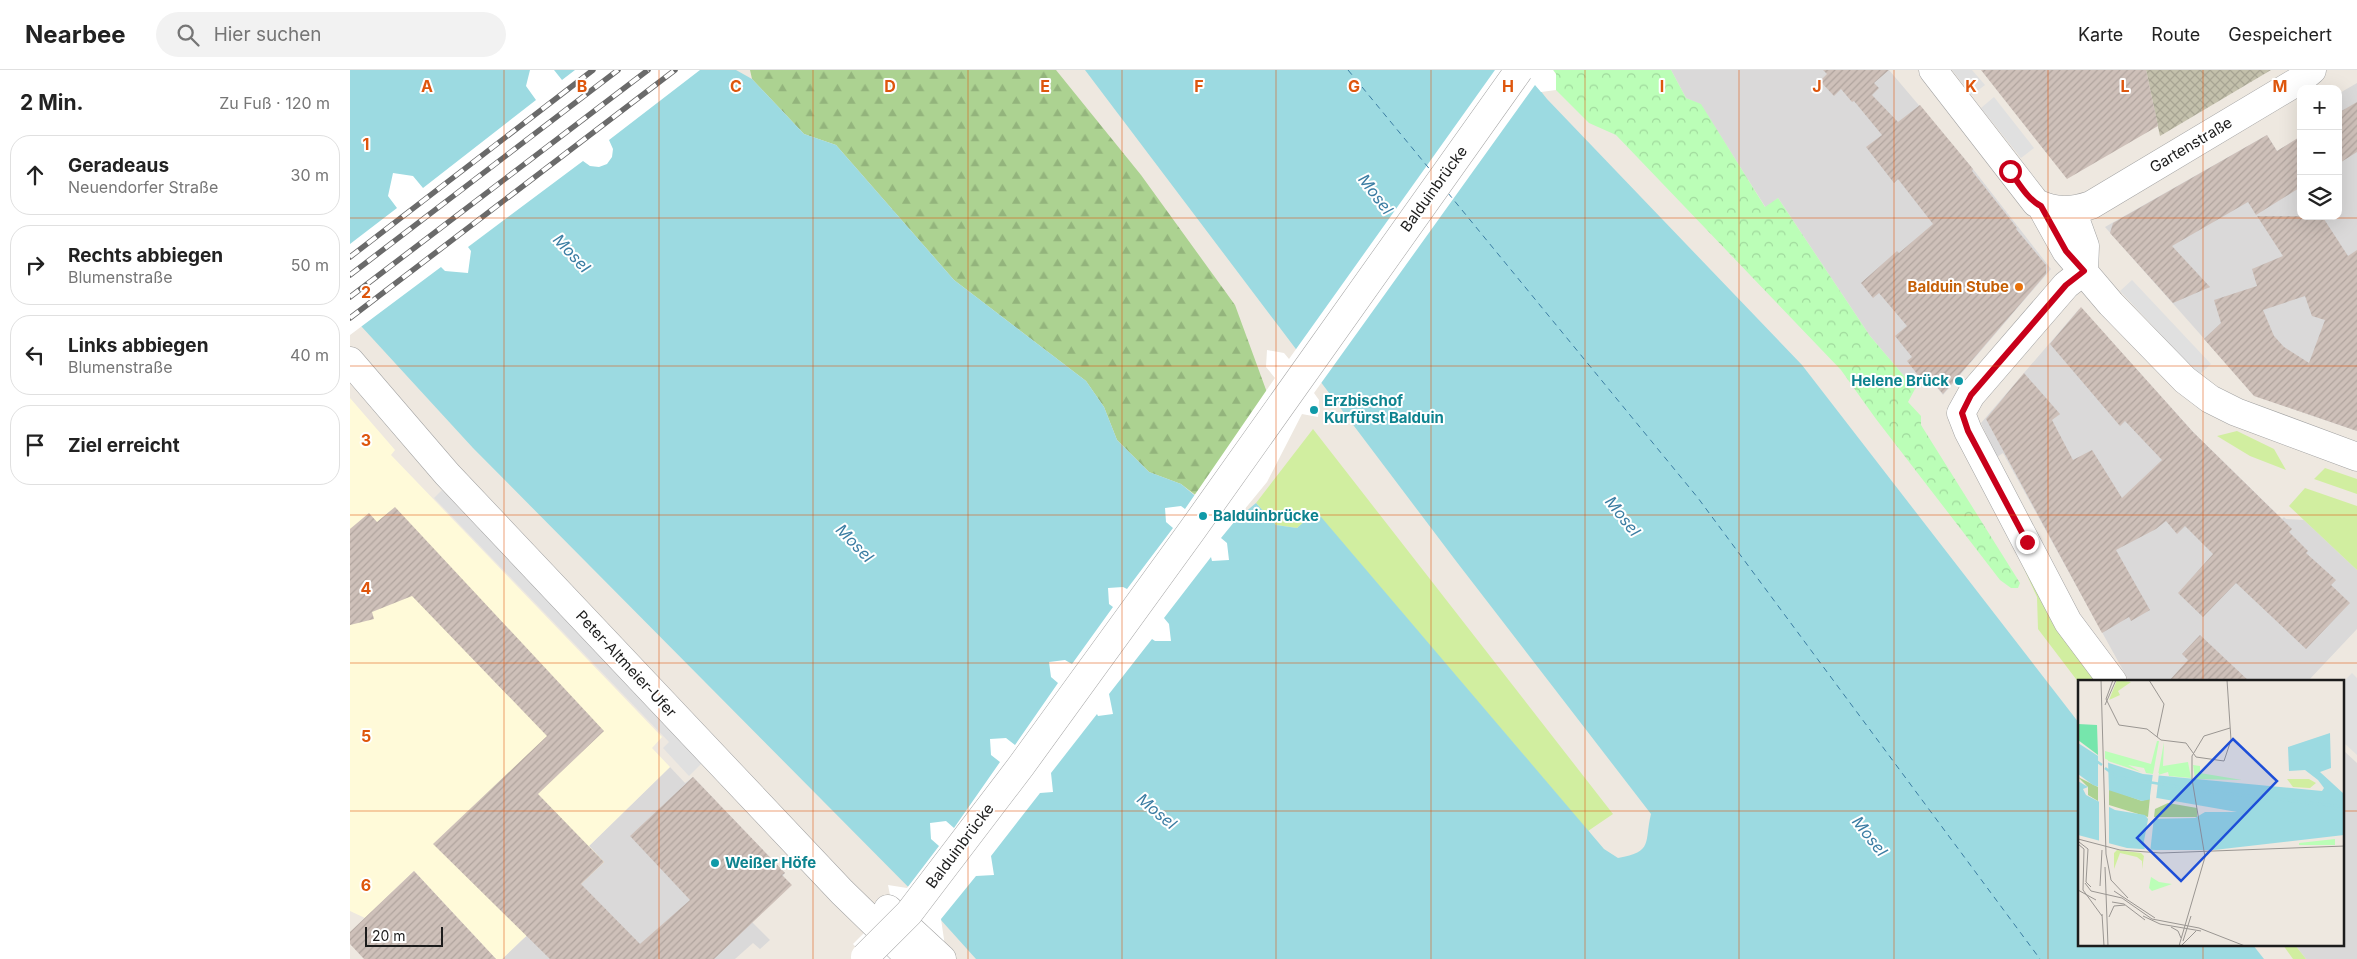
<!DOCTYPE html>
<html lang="de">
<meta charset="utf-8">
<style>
body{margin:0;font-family:Inter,sans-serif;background:#f2f2f2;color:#222}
.controls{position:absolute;right:15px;top:15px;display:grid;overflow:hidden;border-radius:10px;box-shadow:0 5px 20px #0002}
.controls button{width:45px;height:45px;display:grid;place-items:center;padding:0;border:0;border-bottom:1px solid #e0e0e0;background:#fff;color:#222;font:25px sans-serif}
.scale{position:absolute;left:15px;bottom:12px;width:78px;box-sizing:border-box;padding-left:5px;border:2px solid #1c1c1c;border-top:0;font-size:14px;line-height:18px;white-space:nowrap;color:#1c1c1c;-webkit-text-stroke:4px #fff;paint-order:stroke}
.stop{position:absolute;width:15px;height:15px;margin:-11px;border:4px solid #c8001a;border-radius:50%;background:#fff}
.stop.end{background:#c8001a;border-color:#fff;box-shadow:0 1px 5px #0008}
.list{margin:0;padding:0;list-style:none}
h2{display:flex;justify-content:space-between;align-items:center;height:65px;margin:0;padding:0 20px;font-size:21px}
h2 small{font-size:16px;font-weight:400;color:#767676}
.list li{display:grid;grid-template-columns:32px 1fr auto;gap:15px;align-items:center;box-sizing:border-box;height:80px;margin:0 10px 10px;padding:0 10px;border:1px solid #e0e0e0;border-radius:20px}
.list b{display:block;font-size:19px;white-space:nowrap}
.list p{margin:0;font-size:16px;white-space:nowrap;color:#767676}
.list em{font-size:16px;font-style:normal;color:#767676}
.icon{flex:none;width:28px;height:28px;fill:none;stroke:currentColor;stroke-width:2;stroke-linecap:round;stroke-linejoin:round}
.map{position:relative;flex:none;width:2007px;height:889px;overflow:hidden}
header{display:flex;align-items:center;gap:30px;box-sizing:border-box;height:70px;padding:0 25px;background:#fff;border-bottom:1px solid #e0e0e0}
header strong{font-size:24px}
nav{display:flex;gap:28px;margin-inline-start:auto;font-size:18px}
.search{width:350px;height:45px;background:#f2f2f2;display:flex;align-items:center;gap:12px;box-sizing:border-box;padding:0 18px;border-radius:28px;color:#767676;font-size:19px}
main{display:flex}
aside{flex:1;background:#fff}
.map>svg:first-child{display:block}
.residential{fill:#dad9d9}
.education{fill:#fffad9}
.construction{fill:url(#construction-cross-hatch)}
.grass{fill:#d1eea0}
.forest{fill:url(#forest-firs)}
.park{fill:url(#park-crowns)}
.parking{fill:#e0e0e0}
.water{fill:#9cdae1}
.pier{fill:#fff}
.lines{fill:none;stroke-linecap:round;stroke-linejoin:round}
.ferry{stroke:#3b7da3;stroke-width:1;stroke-dasharray:6 5;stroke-linecap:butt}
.building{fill:url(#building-hatch);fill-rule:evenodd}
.minor-casing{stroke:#a3a3a3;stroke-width:29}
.minor{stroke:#fff;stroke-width:28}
.rail-casing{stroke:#6a6a6a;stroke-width:5.5}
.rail{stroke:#fff;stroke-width:4;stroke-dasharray:11;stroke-linecap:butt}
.minor-bridge-casing{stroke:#a3a3a3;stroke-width:29;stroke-linecap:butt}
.minor-bridge{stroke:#fff;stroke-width:28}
.route{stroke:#c8001a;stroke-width:6}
.grid{fill:none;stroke:#de560d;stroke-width:1;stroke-opacity:0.55}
.food-dot{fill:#e8710a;stroke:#fff;stroke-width:2}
.culture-dot{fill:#0f9aa8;stroke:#fff;stroke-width:2}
.labels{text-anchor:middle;stroke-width:4;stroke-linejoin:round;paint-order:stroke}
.street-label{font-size:15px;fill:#1c1c1c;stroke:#fff}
.food-label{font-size:15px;font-weight:bold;fill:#c56008;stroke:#fff;text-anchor:end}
.culture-label{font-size:15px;font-weight:bold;fill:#0d838f;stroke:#fff;text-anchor:start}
.water-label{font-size:16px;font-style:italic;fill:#3b7da3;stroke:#fff}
.inset-river{fill:none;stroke:#9cdae1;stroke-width:2.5}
.inset-road{fill:none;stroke:#9a9692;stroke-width:1}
.view{fill:#1d4ed8;fill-opacity:0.15;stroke:#1d4ed8;stroke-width:2.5}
.inset-edge{fill:none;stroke:#1c1c1c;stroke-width:2.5}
.grid-label{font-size:16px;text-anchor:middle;font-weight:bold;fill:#de560d;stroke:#fff;stroke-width:4;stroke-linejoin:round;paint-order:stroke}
</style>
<header>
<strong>Nearbee</strong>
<div class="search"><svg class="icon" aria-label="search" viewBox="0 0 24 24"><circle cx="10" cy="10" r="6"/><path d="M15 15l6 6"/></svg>Hier suchen</div>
<nav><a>Karte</a><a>Route</a><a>Gespeichert</a></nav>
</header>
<main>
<aside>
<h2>2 Min.<small>Zu Fuß · 120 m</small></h2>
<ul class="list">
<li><svg class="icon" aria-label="ahead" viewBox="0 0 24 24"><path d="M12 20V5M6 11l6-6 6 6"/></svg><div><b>Geradeaus</b><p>Neuendorfer Straße</p></div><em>30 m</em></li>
<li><svg class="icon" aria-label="right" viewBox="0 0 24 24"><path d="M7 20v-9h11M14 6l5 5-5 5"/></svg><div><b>Rechts abbiegen</b><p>Blumenstraße</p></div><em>50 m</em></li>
<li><svg class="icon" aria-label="left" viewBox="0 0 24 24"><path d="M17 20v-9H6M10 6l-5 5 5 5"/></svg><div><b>Links abbiegen</b><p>Blumenstraße</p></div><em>40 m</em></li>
<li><svg class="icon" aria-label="arrive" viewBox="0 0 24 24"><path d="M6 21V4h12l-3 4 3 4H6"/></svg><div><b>Ziel erreicht</b></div></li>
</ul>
</aside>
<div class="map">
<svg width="2007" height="889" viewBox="0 0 2007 889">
<defs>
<pattern id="construction-cross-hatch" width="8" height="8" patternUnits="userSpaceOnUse" patternTransform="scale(1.25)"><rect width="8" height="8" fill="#c3c0ab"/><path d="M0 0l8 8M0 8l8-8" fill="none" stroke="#a7a493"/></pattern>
<pattern id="forest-firs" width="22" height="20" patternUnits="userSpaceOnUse" patternTransform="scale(1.25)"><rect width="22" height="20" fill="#acd291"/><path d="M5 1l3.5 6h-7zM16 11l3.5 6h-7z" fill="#93b47c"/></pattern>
<pattern id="park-crowns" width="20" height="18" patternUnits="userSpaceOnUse" patternTransform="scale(1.25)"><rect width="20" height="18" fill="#bbfeb7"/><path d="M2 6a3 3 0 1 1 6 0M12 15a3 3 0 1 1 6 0" fill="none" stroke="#a0d99d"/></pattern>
<pattern id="building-hatch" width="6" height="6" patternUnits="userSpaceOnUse" patternTransform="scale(1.25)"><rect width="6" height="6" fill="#cec0b9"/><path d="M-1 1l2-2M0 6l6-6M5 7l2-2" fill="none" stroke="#b0a49e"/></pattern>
</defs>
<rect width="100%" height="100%" fill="#eee8e0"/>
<path class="residential" d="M1321 0H1539L1623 99 1701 199 1593 325 1580 309 1565 319 1520 266 1428 128 1416 138 1351 35 1336 28Z
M2007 13V361L1905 326 1755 157 1917 65 1927 81 1951 66V146H1988V24Z
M1729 239H1732L1843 362 1932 449 1934 447 1936 449 1954 450 2007 500V559L1958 611H1779L1653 383 1647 387 1631 353Z
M1993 680 2007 693V889H1956L1945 875H1993Z
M320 697 335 713 343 707 365 730 362 732 375 745 377 743 435 803 433 806 441 815 402 852 420 870 410 879 403 873 385 889H152L254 792 239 776Z"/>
<path class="education" d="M0 328 45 380 41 385 312 667 302 678 320 697 239 776 254 792 152 889H146L64 801 15 848 0 841Z"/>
<path class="construction" d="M1796 0H1921L1810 66Z"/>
<path class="grass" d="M963 359 1263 744 1238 761 966 442 947 458 926 455 906 433Z
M1887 361 1924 379 1936 400 1900 386 1867 366Z
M1975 398 2007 409V424L1964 409Z
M1955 418 2007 436V500L1939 436Z
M1658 464 1748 611 1729 613 1688 559 1687 527Z
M1933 875H1945L1956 889H1943Z"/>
<path class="forest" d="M400 0H706L791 105 885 235 919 328 848 427 831 414 799 402 767 370 754 337 736 311 604 210 486 75 454 64 402 9Z"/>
<path class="park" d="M1203 0H1321L1336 28 1351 34 1415 137 1428 128 1520 266 1565 319 1558 332 1571 346V355L1670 513 1668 518H1661L1650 510 1526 349 1491 300 1266 65 1239 53 1206 20V4Z"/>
<path class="parking" d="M1602 0H1622L1635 15 1622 25Z
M1644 27 1684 78 1671 88 1631 38Z
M1782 210 1861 294 1849 305 1770 221Z
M92 420 353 692 339 706 313 678 319 672 84 428Z
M2002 603 2007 608V685L1993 672V612Z"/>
<path class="water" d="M0 0H386L402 9 454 64 486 75 604 210 736 311 754 337 767 370 799 402 831 414 880 455 906 433 926 455 947 458 966 441 1254 779 1268 788C1304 782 1294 772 1301 744L1106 491 735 0H1174L1197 29 1452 295 1729 653 1730 875H1903L1914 889H626L590 849 123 378 0 244Z"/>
<path class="pier" d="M180 0H204L212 10 225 0H350L259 70 263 79 262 87 257 94 249 97 240 96 233 91 118 177 121 181 118 203 95 201 91 197 0 265V174L47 138 38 126 43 103 63 106 73 118 186 30 176 16Z
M1145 0H1203L1206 4V20L1191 22 1185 15 964 323 969 330 968 347 952 344 917 412 871 468 877 473 879 490 862 491 861 487 814 548 819 554 821 571H805L802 569 759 624 763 644 748 646 747 644 701 703 703 722 690 723 641 786 644 805 626 806 591 849 595 876 566 889H517L503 874 542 835 538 815 557 818 589 776 581 769 580 753 596 751 604 758 650 692 641 685 640 669 656 668 665 675 708 613 701 607 699 592 715 590 722 594 763 537 759 534 758 518 773 517 777 519 823 458 816 452 815 438 831 436 835 439 925 308 916 297 917 280 934 283 939 289Z"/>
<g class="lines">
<path class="ferry" d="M998 0 1082 102
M1098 123 1348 428 1690 889"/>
</g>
<path class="building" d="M1473 0H1539L1524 13 1529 18 1522 25 1548 52 1570 35 1623 99 1622 101 1667 158 1666 159 1696 195V204L1593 324 1576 305 1571 309 1557 291 1562 287 1545 266 1557 256 1529 223 1523 228 1511 213 1547 181 1549 183 1583 154 1548 109 1544 113 1516 77 1532 65 1504 31 1502 32 1491 19 1484 26 1470 11 1477 4Z
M1631 0H1796L1808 56 1717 109Z
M2007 32V82L1988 94V43Z
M1917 65 1927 81 1951 66V117L1906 145 1898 132 1822 176 1860 217 1823 233 1760 163 1763 153Z
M1907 146H1972L1998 186 2007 180V361L1904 326 1854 269 1871 253 1864 230 1907 216 1902 199 1933 186ZM1955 226 1962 246 1975 250 1959 293 1934 277 1924 266 1913 240Z
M1731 237 1843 362 1942 459 1939 462 1958 481 1956 483 1986 510 1981 515 2000 533 1956 579 1886 513 1853 547 1828 523 1863 484 1835 456 1827 464 1816 451 1806 459 1766 480 1800 540 1781 551 1779 547 1752 563 1636 349 1674 303 1710 344 1702 350 1723 390 1742 380 1772 428 1812 390 1775 351 1770 356 1700 274Z
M45 437 254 661 188 724 254 792 231 814 290 874 340 830 280 766 343 707 435 803 432 805 442 815 364 889H200L83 774 197 666 62 526 22 542 24 549 0 555V459L19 443 27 452Z
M1850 565 1900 612H1818L1838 590 1832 584Z
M64 801 146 889H14L0 874V862Z"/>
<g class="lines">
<g class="minor-casing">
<path id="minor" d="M1583 0 1686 133C1706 142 1720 142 1741 135L1950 10 1962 0
M1691 136 1716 181 1761 234 1835 310 1860 329 1886 342 2007 387
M1722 140 1735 176 1734 201
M1734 201 1716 215 1621 325 1611 343 1618 361 1718 552 1763 612
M0 291 97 404 492 822 561 889
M538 839 592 889"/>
</g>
<use href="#minor" class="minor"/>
<g class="rail-casing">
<path id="rail" d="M0 187 243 0
M0 205 268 0
M0 227 298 0
M0 248 325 0"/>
</g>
<use href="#rail" class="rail"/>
<g class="minor-bridge-casing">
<path id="minor-bridge" d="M515 887 559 843 671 696 843 459 1169 0"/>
</g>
<use href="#minor-bridge" class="minor-bridge"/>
</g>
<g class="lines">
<path class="route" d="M1660 101C1668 112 1678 130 1691 136L1716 181 1734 201 1716 215 1621 325 1612 343 1618 361 1677 472"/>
</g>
<path class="grid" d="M154 0V889M309 0V889M463 0V889M618 0V889M772 0V889M926 0V889M1081 0V889M1235 0V889M1389 0V889M1544 0V889M1698 0V889M1853 0V612M0 148H2007M0 296H2007M0 445H2007M0 593H2007M0 741H1730M1993 741H2007M1853 875V889"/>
<circle class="food-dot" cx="1669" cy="217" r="5"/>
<g class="culture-dot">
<circle cx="1609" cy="311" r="5"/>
<circle cx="964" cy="340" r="5"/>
<circle cx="853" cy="446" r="5"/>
<circle cx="365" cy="793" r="5"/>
</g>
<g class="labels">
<g class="street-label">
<text transform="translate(1841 75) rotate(-31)" y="5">Gartenstraße</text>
<text transform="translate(1084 119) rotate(-54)" y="5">Balduinbrücke</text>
<text transform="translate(276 594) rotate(47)" y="5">Peter-Altmeier-Ufer</text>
<text transform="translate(610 776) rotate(-53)" y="5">Balduinbrücke</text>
</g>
<g class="food-label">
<text x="1659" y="222">Balduin Stube</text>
</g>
<g class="culture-label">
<text x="1599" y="316" text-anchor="end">Helene Brück</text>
<text x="974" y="336">Erzbischof<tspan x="974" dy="17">Kurfürst Balduin</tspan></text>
<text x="863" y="451">Balduinbrücke</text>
<text x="375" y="798">Weißer Höfe</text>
</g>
<g class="water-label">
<text transform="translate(1026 124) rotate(53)" y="6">Mosel</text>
<text transform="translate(222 183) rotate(47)" y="6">Mosel</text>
<text transform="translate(1273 446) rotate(52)" y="6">Mosel</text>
<text transform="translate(505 473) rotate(46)" y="6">Mosel</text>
<text transform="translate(807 741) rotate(40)" y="6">Mosel</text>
<text transform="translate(1520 766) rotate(52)" y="6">Mosel</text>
</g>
</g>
<g transform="translate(1728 610)">
<rect width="266" height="266" fill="#eee8e0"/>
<path d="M39 0 53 2 40 11 42 15 31 20ZM209 99H231L238 103 232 108 215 107ZM39 170 63 173 66 176 64 189V181L59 177 42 173 36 189V173Z" fill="#d1eea0"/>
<path d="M0 97 20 107V121L10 115V107ZM31 109 64 121 72 117 70 137 31 125ZM90 123 119 128V137H76L77 129Z" fill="#acd291"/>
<path d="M79 61H81L75 94 68 93 66 88 50 85 63 92 27 80V71L73 84ZM86 62 85 86 110 82 113 98 91 96 90 92 80 95ZM115 85 122 86V93L164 100 117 99ZM257 159V165H221V163ZM73 197 81 202 94 204 74 211 71 208Z" fill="#bbfeb7"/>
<path d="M0 44 19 45 20 75 0 60Z" fill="#76e6ac"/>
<path d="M252 53 253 88 242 92 266 114V155L136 170H77L49 168 0 155V101L10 107 5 109 8 115 37 130 67 135 70 139 117 138 127 132H159L79 118 64 121 15 105 0 94V63L31 83 65 94 244 111 246 108 240 100 227 90 211 91 210 67Z" fill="#9cdae1"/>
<path d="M20 75 30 80 31 112 20 108ZM75 93H81L78 120H72V116ZM21 118 31 122V166L21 163ZM71 134 76 137 72 173 67 172 66 161Z" fill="#eee8e0"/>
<path class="inset-river" d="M0 68 24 85M27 88 39 97 114 109M118 110 267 127"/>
<path class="inset-road" d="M23 0 28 174 33 200 50 218M35 0 28 19 41 45 69 49 83 60 108 63 118 77 146 81 153 60 149 0M71 0 86 24 79 57M27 25 38 0M0 159 42 170 83 173 267 166M1 162 10 169 8 202 13 207M0 164 6 169 5 210 24 236M27 187 30 266M7 203 13 211 44 218 74 239 121 248 167 266M22 206 24 170M0 210 18 220M36 211 77 238M34 222 46 224 67 240M24 234 26 266M65 236 82 244 123 251M31 237 36 226 47 225M93 247 100 251 103 258M105 261 113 236M101 266 127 177 114 99V76L126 56 152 48M103 266 118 251"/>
<path class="view" d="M155 59 199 101 103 201 59 158Z"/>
<rect width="266" height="266" class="inset-edge"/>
</g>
<g class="grid-label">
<text x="77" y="22">A</text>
<text x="232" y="22">B</text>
<text x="386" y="22">C</text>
<text x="540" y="22">D</text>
<text x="695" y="22">E</text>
<text x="849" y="22">F</text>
<text x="1004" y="22">G</text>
<text x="1158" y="22">H</text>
<text x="1312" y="22">I</text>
<text x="1467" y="22">J</text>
<text x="1621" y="22">K</text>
<text x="1775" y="22">L</text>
<text x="1930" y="22">M</text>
<text x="16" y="80">1</text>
<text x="16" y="228">2</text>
<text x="16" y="376">3</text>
<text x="16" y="524">4</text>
<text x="16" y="672">5</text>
<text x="16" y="821">6</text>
</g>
</svg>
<div class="controls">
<button>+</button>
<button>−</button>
<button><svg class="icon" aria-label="layers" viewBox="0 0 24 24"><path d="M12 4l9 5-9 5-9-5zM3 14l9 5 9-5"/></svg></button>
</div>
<div class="scale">20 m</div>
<div class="stop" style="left:1660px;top:101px"></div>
<div class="stop end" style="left:1677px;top:472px"></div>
</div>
</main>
